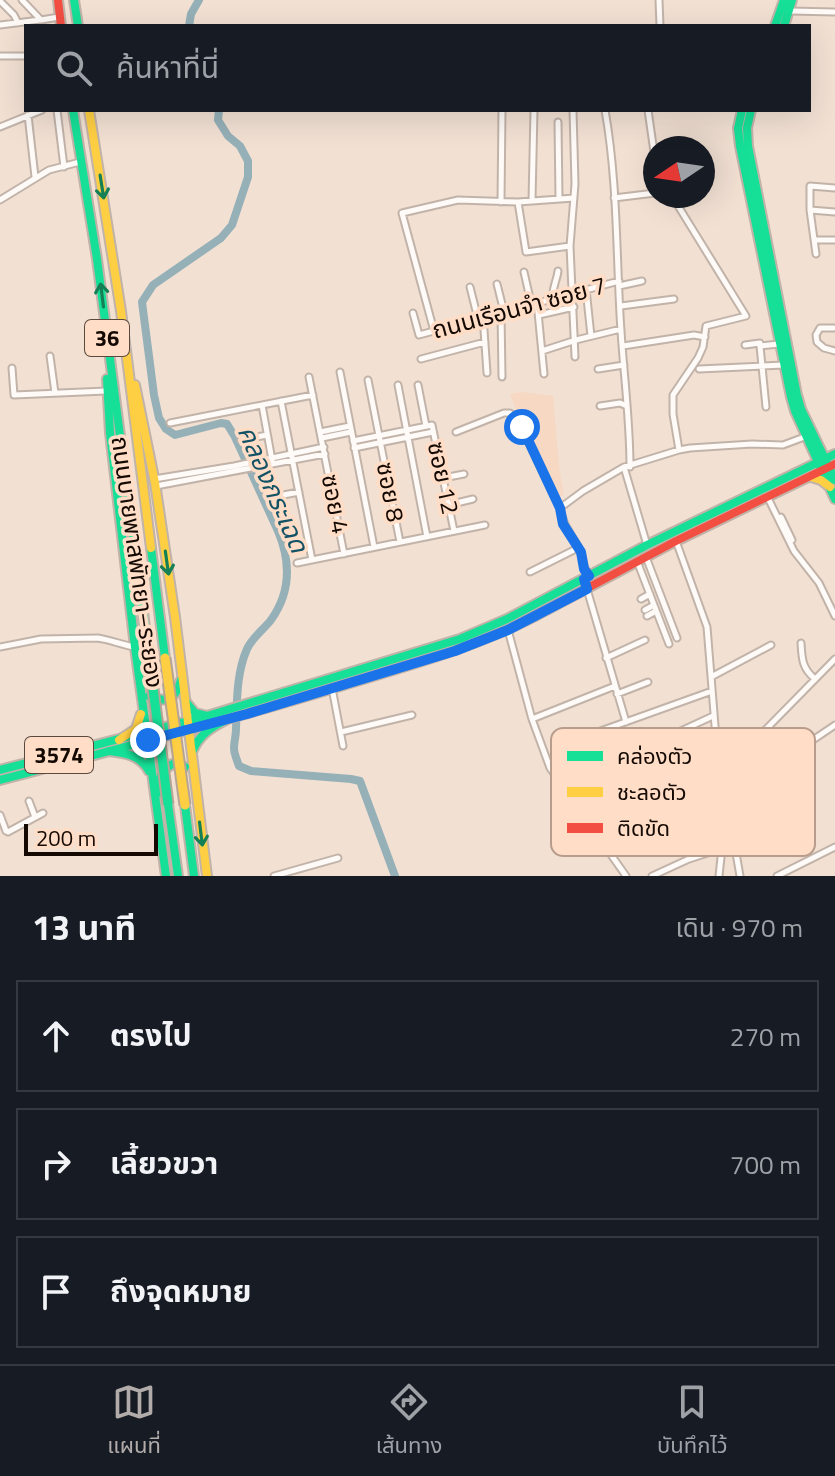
<!DOCTYPE html>
<html lang="th">
<meta charset="utf-8">
<style>
body{margin:0;font-family:"Titillium Web","Noto Sans Thai",sans-serif;background:#242831;color:#f1f3f6}
.compass{position:absolute;left:643px;top:136px;width:72px;height:72px;border-radius:50%;background:#171b24;box-shadow:0 8px 32px #0002;rotate:257deg}
.scale{position:absolute;left:24px;bottom:20px;width:134px;box-sizing:border-box;padding-left:8px;border:4px solid #140903;border-top:0;font-size:22px;line-height:28px;white-space:nowrap;color:#140903;-webkit-text-stroke:6px #ffddc6;paint-order:stroke}
.stop{position:absolute;width:24px;height:24px;margin:-18px;border:6px solid #1a73e8;border-radius:50%;background:#fff}
.stop.end{background:#1a73e8;border-color:#fff;box-shadow:0 2px 8px #0008}
.list{margin:0;padding:0;list-style:none}
h2{display:flex;justify-content:space-between;align-items:center;height:104px;margin:0;padding:0 32px;font-size:34px}
h2 small{font-size:26px;font-weight:400;color:#9ea1a6}
.list li{display:grid;grid-template-columns:52px 1fr auto;gap:24px;align-items:center;box-sizing:border-box;height:112px;margin:0 16px 16px;padding:0 16px;border:2px solid #363941;border-radius:0px}
.list b{display:block;font-size:30px;white-space:nowrap}
.list em{font-size:26px;font-style:normal;color:#9ea1a6}
.icon{flex:none;width:44px;height:44px;fill:none;stroke:currentColor;stroke-width:2;stroke-linecap:round;stroke-linejoin:round}
.map{position:relative;flex:none;width:835px;height:876px;overflow:hidden}
.search{position:absolute;background:#171b24;box-shadow:0 8px 32px #0002;left:24px;right:24px;top:24px;height:88px;display:flex;align-items:center;gap:20px;box-sizing:border-box;padding:0 28px;border-radius:0px;color:#9ea1a6;font-size:30px}
.sheet{height:488px;background:#171b24}
nav{display:flex;justify-content:space-around;align-items:center;box-sizing:border-box;height:112px;border-top:2px solid #363941;background:#171b24;font-size:22px;color:#9ea1a6}
nav a{display:grid;justify-items:center;gap:4px}
nav .on{color:#b1abaa}
.map>svg:first-child{display:block}
.built{fill:#f6d8c3}
.lines{fill:none;stroke-linecap:round;stroke-linejoin:round}
.river{stroke:#96b0b8;stroke-width:8}
.street-casing{stroke:#c2b3a9;stroke-width:9}
.fast-casing{stroke:#c2b3a9;stroke-width:12}
.slow-casing{stroke:#c2b3a9;stroke-width:12}
.jam-casing{stroke:#c2b3a9;stroke-width:12}
.street{stroke:#fdfaf8;stroke-width:5}
.fast{stroke:#16e098;stroke-width:8}
.slow{stroke:#ffcf43;stroke-width:8}
.jam{stroke:#f24e42;stroke-width:8}
.fast-bridge-casing{stroke:#b6a594;stroke-width:13;stroke-linecap:butt}
.slow-bridge-casing{stroke:#b6a594;stroke-width:13;stroke-linecap:butt}
.fast-bridge{stroke:#16e098;stroke-width:9}
.slow-bridge{stroke:#ffcf43;stroke-width:9}
.oneway{stroke:#157f55}
.route{stroke:#1a73e8;stroke-width:10}
.labels{text-anchor:middle;stroke-width:7;stroke-linejoin:round;paint-order:stroke}
.shield{fill:#ffddc6;stroke:#5a493e;stroke-width:2}
.shield-label{font-size:22px;font-weight:bold;fill:#140903}
.street-label{font-size:24px;fill:#140903;stroke:#ffddc6}
.water-label{font-size:26px;font-style:italic;fill:#145266;stroke:#ffddc6}
.key{fill:#ffddc6;stroke:#b89d8c;stroke-width:2}
.key-label{font-size:22px;fill:#140903}
</style>
<div class="map">
<svg width="835" height="876" viewBox="0 0 835 876">
<rect width="100%" height="100%" fill="#f2e0d3"/>
<path class="built" d="M521 392 553 396 559 467 564 495 557 496 518 415 510 394Z"/>
<g class="lines">
<path class="river" d="M189 26 191 14 199 0
M219 110 218 120 228 136 240 146 248 161V177L232 225 221 238 153 285 142 302 154 395 159 418 166 429 175 435 221 423 227 424 235 437 278 531C291 562 291 592 271 620 263 630 252 638 247 649 236 674 237 703 236 729 236 736 234 742 234 748 234 754 237 760 239 766L251 771 351 779 360 781 395 876"/>
<g class="street-casing">
<path id="street" d="M22 0 41 20 59 17
M659 0 660 26
M0 1 14 15 18 23
M790 11 835 12
M0 25 40 20
M0 56H26
M57 110 64 167
M573 110 575 184 570 246 575 357
M605 110C618 183 616 258 621 331 624 377 630 421 630 467
M648 110 655 159
M28 115 35 177
M558 122 559 199
M0 127 42 110
M672 196 746 316 706 326 703 347 698 358 673 395V414L679 450
M614 198 655 193
M0 200 49 170 80 162
M532 201 534 110
M501 202 502 110
M518 202 526 252 570 246
M810 210 835 212
M814 240H835
M816 254 810 210V186L835 188
M524 272 531 303
M497 284 504 312
M619 286 642 281
M470 287 478 319
M586 289 591 336
M553 297C552 287 557 281 558 271
M537 302 544 374
M621 306 674 299
M413 313 419 335 619 281
M501 313 502 377
M539 315 574 307
M481 319 484 330 487 373
M834 328H820L816 335 817 342 824 348 835 351
M434 331 402 213 458 200 518 202 574 198
M745 345 760 343V345
M623 346 694 335 705 337
M542 351 576 340 621 329
M50 356 55 393
M421 359 485 342
M12 368 14 395 106 391
M598 369 624 365
M699 369 784 365
M340 372 374 547
M309 377 344 554
M368 380 400 542
M398 385 427 537
M418 385 426 426
M281 401 312 560
M262 405 272 460
M600 406 620 403 627 406
M766 407 760 346 779 344
M170 423 313 395
M320 432 350 426
M456 432 504 413H510L517 418 560 508
M322 438 351 432
M241 440 267 435
M353 441 432 425 454 531
M354 448 433 432
M624 467 647 545
M443 478 464 474
M154 479 234 466 324 447
M156 486 325 454
M767 496 794 551 819 583 835 616
M273 497 299 492
M448 505 473 499
M781 517 792 540
M676 541 707 627 716 738 740 876
M646 557 677 638
M637 561 669 644
M297 563 485 525
M530 572 578 548
M589 576C583 568 584 560 580 551 572 533 564 529 560 508L583 491 624 467 679 450 690 448 752 444 783 445 807 436
M584 579 626 722
M641 599 650 594
M645 610 654 605
M647 616 656 611
M508 630 532 719 550 768 626 876
M801 643C802 659 802 668 815 679
M0 647 41 639 98 638C111 640 122 645 135 647
M606 658 645 640
M711 677 771 645
M332 688 343 746
M617 694 648 682
M532 719 615 686
M341 732 412 715
M564 744 712 691
M767 771 835 725
M723 773 835 659
M562 786 713 716
M29 801 35 817
M577 807 716 738
M0 815 6 831 8 832 43 813
M596 825 721 764
M611 848 725 789
M274 876 338 858
M652 876 689 859 735 844
M719 876 722 848
M777 876 835 847"/>
</g>
<g class="fast-casing">
<path id="fast" d="M74 0 78 26
M775 26 784 0
M784 26 792 0
M73 110 97 259 149 658
M742 110 738 128 740 146 791 397 795 411 835 499
M751 110 747 128 748 146 797 395 801 409 835 480
M107 379 110 433 135 647 166 876
M151 548 165 658
M149 696C167 704 176 699 181 680
M186 702 195 713 207 716
M109 751C126 753 140 755 149 771
M192 752C199 735 210 728 226 720
M0 770 207 716 460 639 507 619 647 545 835 454
M0 780C114 750 228 720 340 686 406 666 473 648 535 616
M158 793C159 779 161 768 175 763L185 767
M168 804 178 876
M185 805 194 876"/>
</g>
<g class="slow-casing">
<path id="slow" d="M89 110 121 311 151 548
M135 385 155 483 175 617 207 876
M811 477 821 480 830 487
M119 740 136 729 141 714"/>
</g>
<g class="jam-casing">
<path id="jam" d="M58 0 61 26
M535 616 676 541 835 464"/>
</g>
<use href="#street" class="street"/>
<use href="#fast" class="fast"/>
<use href="#slow" class="slow"/>
<use href="#jam" class="jam"/>
<g class="fast-bridge-casing">
<path id="fast-bridge" d="M149 658 168 804"/>
</g>
<g class="slow-bridge-casing">
<path id="slow-bridge" d="M165 658 185 805"/>
</g>
<use href="#fast-bridge" class="fast-bridge"/>
<use href="#slow-bridge" class="slow-bridge"/>
</g>
<defs><path id="oneway-shaft" d="M-6 0H5M1.5-3L5.5 0L1.5 3" fill="none" stroke-width="1.6" stroke-linecap="round" stroke-linejoin="round" transform="scale(2)"/></defs>
<g class="oneway">
<use href="#oneway-shaft" transform="translate(102 187) rotate(81)"/>
<use href="#oneway-shaft" transform="translate(102 295) rotate(-97)"/>
<use href="#oneway-shaft" transform="translate(167 563) rotate(82)"/>
<use href="#oneway-shaft" transform="translate(201 834) rotate(83)"/>
</g>
<g class="lines">
<path class="route" d="M148 740 247 714 455 651 508 630 587 589 584 579 589 576 584 569 581 552 563 524 560 508 522 427"/>
</g>
<g class="labels">
<g class="shield">
<rect x="85" y="320" width="44" height="36" rx="6"/>
<rect x="25" y="737" width="68" height="36" rx="6"/>
</g>
<g class="shield-label">
<text x="107" y="346">36</text>
<text x="59" y="763">3574</text>
</g>
<g class="street-label">
<text transform="translate(519 308) rotate(-15)" y="8">ถนนเรือนจำ ซอย 7</text>
<text transform="translate(443 478) rotate(78)" y="8">ซอย 12</text>
<text transform="translate(390 492) rotate(79)" y="8">ซอย 8</text>
<text transform="translate(335 504) rotate(79)" y="8">ซอย 4</text>
<text transform="translate(137 562) rotate(82)" y="8">ถนนบายพาสพัทยา–ระยอง</text>
</g>
<g class="water-label">
<text transform="translate(273 489) rotate(66)" y="9">คลองกระเฉด</text>
</g>
</g>
<rect x="551" y="728" width="264" height="128" rx="12" class="key"/>
<rect x="567" y="751" width="36" height="10" fill="#16e098"/>
<rect x="567" y="787" width="36" height="10" fill="#ffcf43"/>
<rect x="567" y="823" width="36" height="10" fill="#f24e42"/>
<g class="key-label">
<text x="617" y="764">คล่องตัว</text>
<text x="617" y="800">ชะลอตัว</text>
<text x="617" y="836">ติดขัด</text>
</g>
</svg>
<svg class="compass" viewBox="-18 -18 36 36"><path d="M0-13l5 13h-10z" fill="#e53935"/><path d="M0 13l5-13h-10z" fill="#9ea1a6"/></svg>
<div class="scale">200 m</div>
<div class="stop" style="left:522px;top:427px"></div>
<div class="stop end" style="left:148px;top:740px"></div>
<div class="search"><svg class="icon" aria-label="search" viewBox="0 0 24 24"><circle cx="10" cy="10" r="6"/><path d="M15 15l6 6"/></svg>ค้นหาที่นี่</div>
</div>
<section class="sheet">
<h2>13 นาที<small>เดิน · 970 m</small></h2>
<ul class="list">
<li><svg class="icon" aria-label="ahead" viewBox="0 0 24 24"><path d="M12 20V5M6 11l6-6 6 6"/></svg><div><b>ตรงไป</b></div><em>270 m</em></li>
<li><svg class="icon" aria-label="right" viewBox="0 0 24 24"><path d="M7 20v-9h11M14 6l5 5-5 5"/></svg><div><b>เลี้ยวขวา</b></div><em>700 m</em></li>
<li><svg class="icon" aria-label="arrive" viewBox="0 0 24 24"><path d="M6 21V4h12l-3 4 3 4H6"/></svg><div><b>ถึงจุดหมาย</b></div></li>
</ul>
</section>
<nav>
<a class="on"><svg class="icon" aria-label="map" viewBox="0 0 24 24"><path d="M3 6l6-2 6 2 6-2v14l-6 2-6-2-6 2zM9 4v14M15 6v14"/></svg>แผนที่</a>
<a><svg class="icon" aria-label="directions" viewBox="0 0 24 24"><path d="M12 3l9 9-9 9-9-9zM9 14v-3h6M13 9l2 2-2 2"/></svg>เส้นทาง</a>
<a><svg class="icon" aria-label="saved" viewBox="0 0 24 24"><path d="M7 4h10v16l-5-4-5 4z"/></svg>บันทึกไว้</a>
</nav>
